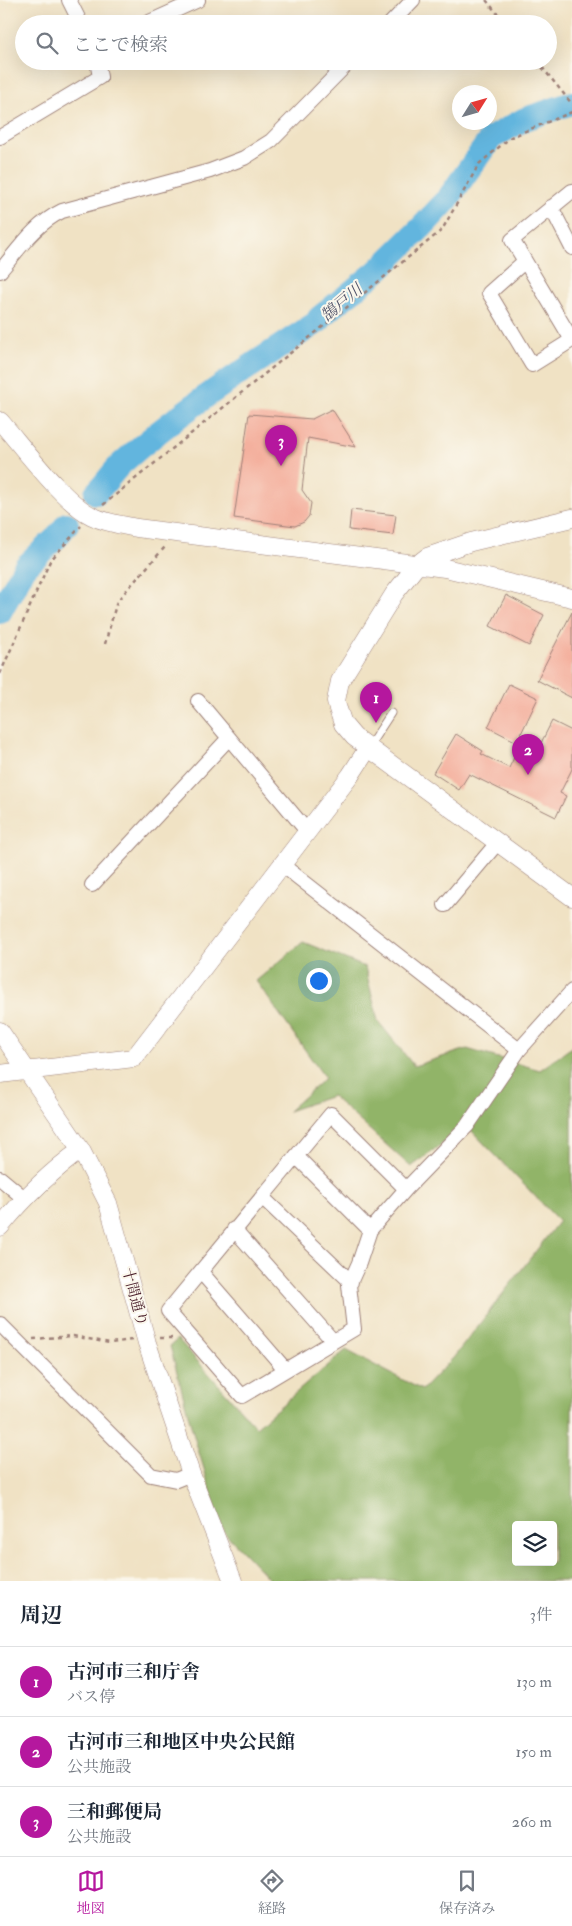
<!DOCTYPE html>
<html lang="ja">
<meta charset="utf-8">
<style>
body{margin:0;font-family:"IM FELL Double Pica","Noto Serif JP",serif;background:#f2f2f3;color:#1f2937}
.controls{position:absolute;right:15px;bottom:15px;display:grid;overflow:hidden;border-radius:5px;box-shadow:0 5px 20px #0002}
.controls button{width:45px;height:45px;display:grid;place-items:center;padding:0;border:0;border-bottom:1px solid #e0e1e3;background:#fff;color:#1f2937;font:25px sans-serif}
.compass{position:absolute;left:452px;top:85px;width:45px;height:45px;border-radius:50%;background:#fff;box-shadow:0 5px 20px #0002;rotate:53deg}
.you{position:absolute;left:318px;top:980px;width:18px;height:18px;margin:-12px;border:4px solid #fff;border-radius:50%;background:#1a73e8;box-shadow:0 0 0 8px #1a73e833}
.badge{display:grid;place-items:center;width:32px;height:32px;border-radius:50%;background:#b5179e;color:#fff;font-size:16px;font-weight:700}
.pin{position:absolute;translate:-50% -41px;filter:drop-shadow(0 1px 2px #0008)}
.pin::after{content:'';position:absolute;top:26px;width:18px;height:15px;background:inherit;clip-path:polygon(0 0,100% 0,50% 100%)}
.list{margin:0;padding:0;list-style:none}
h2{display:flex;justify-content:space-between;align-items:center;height:65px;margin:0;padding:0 20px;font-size:21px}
h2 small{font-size:16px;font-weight:400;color:#747a83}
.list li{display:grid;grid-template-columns:32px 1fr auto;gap:15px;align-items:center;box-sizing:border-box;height:70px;padding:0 20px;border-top:1px solid #e0e1e3}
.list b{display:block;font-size:19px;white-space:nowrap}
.list p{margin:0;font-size:16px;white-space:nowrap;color:#747a83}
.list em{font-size:16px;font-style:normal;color:#747a83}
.icon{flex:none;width:28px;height:28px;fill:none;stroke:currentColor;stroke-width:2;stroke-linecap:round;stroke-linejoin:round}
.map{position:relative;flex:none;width:572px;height:1581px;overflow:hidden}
.search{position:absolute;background:#fff;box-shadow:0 5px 20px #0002;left:15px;right:15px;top:15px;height:55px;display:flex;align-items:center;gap:12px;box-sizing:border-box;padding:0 18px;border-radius:28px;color:#747a83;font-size:19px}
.sheet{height:275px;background:#fff}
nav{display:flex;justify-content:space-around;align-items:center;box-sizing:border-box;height:70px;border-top:1px solid #e0e1e3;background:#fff;font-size:14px;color:#747a83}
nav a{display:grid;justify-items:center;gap:2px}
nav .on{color:#b5179e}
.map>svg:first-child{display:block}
.forest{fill:#91b468;stroke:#6e6a4a;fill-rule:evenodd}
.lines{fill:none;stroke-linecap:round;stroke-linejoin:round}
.river{stroke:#62b5de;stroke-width:24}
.building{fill:#f4b09e}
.service-casing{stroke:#9d8078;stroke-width:9}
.minor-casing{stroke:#9d8078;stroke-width:16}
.tertiary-casing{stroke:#9d8078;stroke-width:19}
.path{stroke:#9d8078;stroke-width:2.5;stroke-dasharray:4 4;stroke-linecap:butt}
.service{stroke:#fff;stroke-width:7}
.minor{stroke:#fff;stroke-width:14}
.tertiary{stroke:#fff;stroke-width:18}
.labels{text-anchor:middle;stroke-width:4;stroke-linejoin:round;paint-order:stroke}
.street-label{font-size:15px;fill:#4a1f2b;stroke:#fbf7ec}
.water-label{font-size:16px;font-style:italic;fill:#52546a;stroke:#fbf7ec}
</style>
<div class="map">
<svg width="572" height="1581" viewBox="0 0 572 1581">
<rect width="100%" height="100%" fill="#fbf7ec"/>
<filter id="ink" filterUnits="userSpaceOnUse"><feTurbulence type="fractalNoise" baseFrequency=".02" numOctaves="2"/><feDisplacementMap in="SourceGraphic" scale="10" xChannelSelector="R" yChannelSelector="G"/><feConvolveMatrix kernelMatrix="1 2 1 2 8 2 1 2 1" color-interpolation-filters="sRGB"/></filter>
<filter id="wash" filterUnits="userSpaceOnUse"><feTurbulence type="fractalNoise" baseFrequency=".0096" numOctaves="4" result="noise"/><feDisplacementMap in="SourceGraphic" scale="20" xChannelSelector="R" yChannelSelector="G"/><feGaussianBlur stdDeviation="1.12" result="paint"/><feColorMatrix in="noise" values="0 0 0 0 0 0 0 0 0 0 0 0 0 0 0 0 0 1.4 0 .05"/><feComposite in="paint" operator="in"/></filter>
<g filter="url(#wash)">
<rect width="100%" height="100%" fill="#f0e2c4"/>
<path class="forest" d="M303 942 365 967 378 1021 414 1066 467 1049 540 1070 572 1047V1581H271L223 1531 193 1433 170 1346 178 1339 256 1427 346 1350 422 1390 454 1357 559 1221 467 1126 411 1167 332 1096 288 1111 325 1078 256 981ZM516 1525H553V1562H516Z"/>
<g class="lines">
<path class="river" d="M96 493C105 484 112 473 121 464 181 409 251 366 319 321V318L376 272 421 228 447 200 491 138 525 119 572 103
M0 612 25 567 57 537 67 524"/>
</g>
<g id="blocks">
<path class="building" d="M332 409 356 447 308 438 302 490 311 503 309 516 304 522 295 526 234 518 249 414 312 419Z
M351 510 396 515 393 535 349 530Z
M506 595 544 615 529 646 490 626Z
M572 612V698L537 680Z
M509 684 538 698 517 742 488 727Z
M552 721 572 731V769L560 793 566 796 556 817 469 774 459 790 433 773 456 734 483 751 481 754 509 768 523 739 539 747Z"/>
</g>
</g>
<g filter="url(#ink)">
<use href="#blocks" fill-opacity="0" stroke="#9d8078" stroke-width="1"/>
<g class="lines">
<g class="service-casing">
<path id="service" d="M368 748 391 713"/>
</g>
<g class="minor-casing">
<path id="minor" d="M69 0 81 24
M145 24 198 0
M390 24 413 0
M0 137 100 77 97 61
M572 191 512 240 525 261 489 293 532 365 572 340
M551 207 572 248
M525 261 572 340
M0 271C19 249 35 224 62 211L210 171 244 158 271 141 350 61
M198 701 307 831
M281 864 519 1050
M92 885 229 738
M445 905 498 842
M331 1114 406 1189 370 1230 359 1263 349 1285 354 1329 242 1396 168 1311Z
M296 1156 370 1230
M0 1178 24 1198
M406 1189 467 1126 519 1050 572 991
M262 1197 351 1282
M234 1229 333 1341
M201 1272 285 1369
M0 1324 151 1475 176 1480 191 1474"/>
</g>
<g class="tertiary-casing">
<path id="tertiary" d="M0 421C22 446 63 502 92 516 106 523 122 525 137 528L445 568 572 598
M572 518 471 542 427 557 418 564 394 594 340 681 336 701 338 709 343 724 354 737 572 897
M0 1031 81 1150 108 1203 147 1343 191 1474 233 1581
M0 1074 134 1058 350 776 368 748
M0 1227C24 1198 50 1172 81 1150"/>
</g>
<path class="path" d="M486 0 506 24
M537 61 572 104
M103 505 442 230 479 164 511 137 572 112
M105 644 117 601 165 547
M0 674 50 561 81 526
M160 1338H174
M33 1339 73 1336 110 1343 132 1340"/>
<use href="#service" class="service"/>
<use href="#minor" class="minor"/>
<use href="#tertiary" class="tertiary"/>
</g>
</g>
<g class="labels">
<g class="street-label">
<text transform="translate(135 1297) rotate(75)" y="5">十間通り</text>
</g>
<g class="water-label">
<text transform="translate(341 302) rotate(-40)" y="6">鵠戸川</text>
</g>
</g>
</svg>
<div class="controls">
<button><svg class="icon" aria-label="layers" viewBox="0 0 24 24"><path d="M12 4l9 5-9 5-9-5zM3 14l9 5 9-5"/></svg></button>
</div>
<svg class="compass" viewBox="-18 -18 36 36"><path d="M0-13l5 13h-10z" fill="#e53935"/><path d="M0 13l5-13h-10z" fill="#747a83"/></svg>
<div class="you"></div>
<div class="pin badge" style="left:376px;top:723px">1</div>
<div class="pin badge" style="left:528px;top:775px">2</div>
<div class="pin badge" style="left:281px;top:466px">3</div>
<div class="search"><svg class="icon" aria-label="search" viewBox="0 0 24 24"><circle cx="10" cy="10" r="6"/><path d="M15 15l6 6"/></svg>ここで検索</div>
</div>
<section class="sheet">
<h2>周辺<small>3件</small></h2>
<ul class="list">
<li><span class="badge">1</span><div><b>古河市三和庁舎</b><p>バス停</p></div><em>130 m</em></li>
<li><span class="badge">2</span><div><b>古河市三和地区中央公民館</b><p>公共施設</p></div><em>150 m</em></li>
<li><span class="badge">3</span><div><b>三和郵便局</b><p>公共施設</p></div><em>260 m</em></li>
</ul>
</section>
<nav>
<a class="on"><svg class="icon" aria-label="map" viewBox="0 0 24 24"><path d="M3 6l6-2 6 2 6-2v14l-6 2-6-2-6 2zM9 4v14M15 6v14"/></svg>地図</a>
<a><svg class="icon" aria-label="directions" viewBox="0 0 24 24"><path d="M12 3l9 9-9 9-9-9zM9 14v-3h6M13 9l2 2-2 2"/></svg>経路</a>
<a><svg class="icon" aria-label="saved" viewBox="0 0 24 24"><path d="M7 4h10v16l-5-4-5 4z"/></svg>保存済み</a>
</nav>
